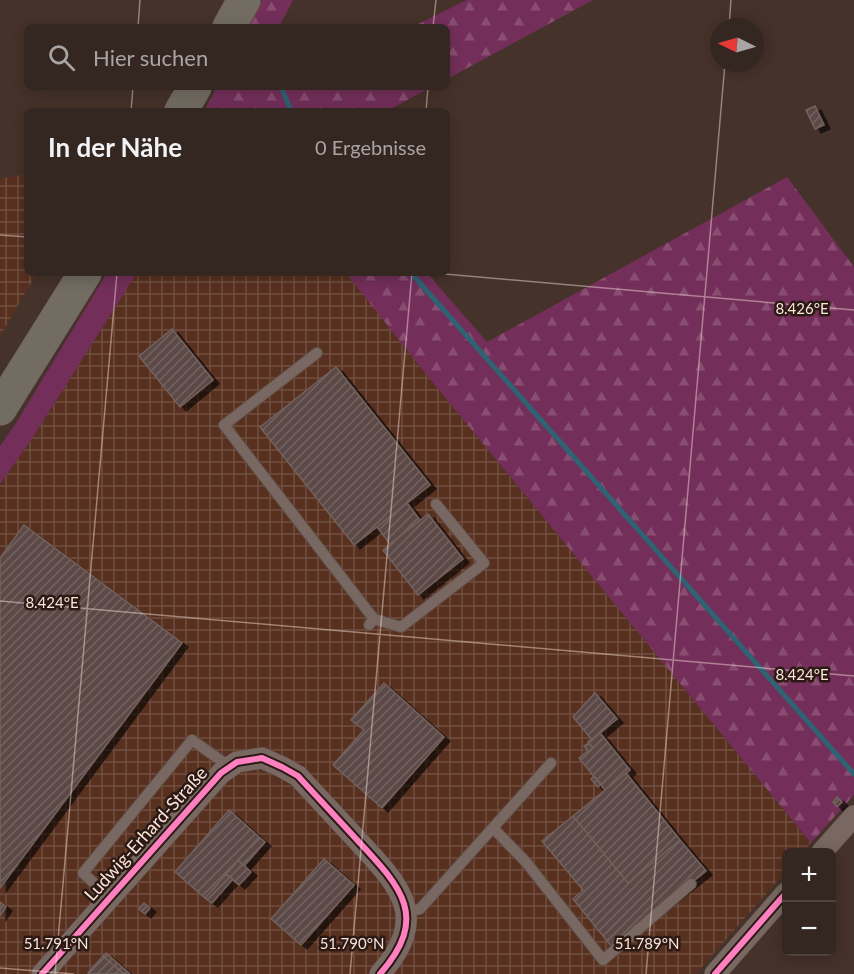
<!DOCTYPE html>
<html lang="de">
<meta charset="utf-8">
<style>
body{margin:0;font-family:Lato,sans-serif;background:#3c2e29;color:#f1f3f6}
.controls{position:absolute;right:18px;bottom:18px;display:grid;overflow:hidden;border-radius:9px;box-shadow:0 3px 15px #0003}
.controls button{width:54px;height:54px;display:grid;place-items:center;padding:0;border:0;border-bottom:2px solid #4e433e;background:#342620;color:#f1f3f6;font:30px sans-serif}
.compass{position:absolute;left:710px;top:18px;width:54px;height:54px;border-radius:50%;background:#342620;box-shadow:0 3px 15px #0003;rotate:275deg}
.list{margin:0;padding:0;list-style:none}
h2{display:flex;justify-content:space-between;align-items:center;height:78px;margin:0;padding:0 24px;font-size:26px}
h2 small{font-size:20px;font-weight:400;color:#a9a5a5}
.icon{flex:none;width:33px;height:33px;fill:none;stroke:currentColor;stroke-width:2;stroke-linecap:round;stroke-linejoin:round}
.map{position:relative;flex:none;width:854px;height:974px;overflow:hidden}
.search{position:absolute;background:#342620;box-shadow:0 3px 15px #0003;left:24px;top:24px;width:426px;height:66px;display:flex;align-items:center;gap:15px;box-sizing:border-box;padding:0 21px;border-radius:9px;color:#a9a5a5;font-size:22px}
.panel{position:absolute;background:#342620;box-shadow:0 3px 15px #0003;left:24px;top:108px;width:426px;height:168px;border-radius:9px}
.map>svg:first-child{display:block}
.industrial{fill:url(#industrial-grid)}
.grass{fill:#732f5a}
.forest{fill:url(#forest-firs)}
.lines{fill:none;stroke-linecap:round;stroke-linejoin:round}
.stream{stroke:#2f6273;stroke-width:5}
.building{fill:url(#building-hatch);stroke:#72615d;stroke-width:1.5;filter:url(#shadow)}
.lane-casing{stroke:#5f4f48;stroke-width:12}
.street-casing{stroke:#5f4f48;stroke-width:22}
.primary-casing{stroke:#5f4f48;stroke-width:34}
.lane{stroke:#786861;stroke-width:10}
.street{stroke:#786861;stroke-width:21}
.primary{stroke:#736c63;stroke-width:33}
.cycleway-casing{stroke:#2b1a14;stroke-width:10}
.cycleway{stroke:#ff80c0;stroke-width:6}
.ticks{fill:none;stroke:#fce4db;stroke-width:1.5;stroke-opacity:0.45}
.labels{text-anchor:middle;stroke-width:5;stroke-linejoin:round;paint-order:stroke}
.street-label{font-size:18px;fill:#fce4db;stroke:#2b1a14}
.ticks-label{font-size:15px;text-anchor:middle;fill:#fce4db;stroke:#2b1a14;stroke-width:5;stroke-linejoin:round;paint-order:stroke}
</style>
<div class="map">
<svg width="854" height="974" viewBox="0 0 854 974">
<defs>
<pattern id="industrial-grid" width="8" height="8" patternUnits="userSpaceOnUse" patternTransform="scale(1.5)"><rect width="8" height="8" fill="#583020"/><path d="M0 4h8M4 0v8" fill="none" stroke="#714e40"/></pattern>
<pattern id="forest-firs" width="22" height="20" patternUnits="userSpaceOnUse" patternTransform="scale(1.5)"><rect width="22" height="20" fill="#732f5a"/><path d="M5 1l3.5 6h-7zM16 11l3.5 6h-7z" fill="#884d71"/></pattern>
<pattern id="building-hatch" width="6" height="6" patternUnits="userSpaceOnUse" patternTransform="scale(1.5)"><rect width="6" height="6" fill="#5b4a46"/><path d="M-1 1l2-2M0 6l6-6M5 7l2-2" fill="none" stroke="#736460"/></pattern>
<filter id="shadow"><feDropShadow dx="6" dy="4" stdDeviation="0" flood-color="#0009"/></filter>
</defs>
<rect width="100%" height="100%" fill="#45322a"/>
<path class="industrial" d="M27 174V273H37L0 336V179Z
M137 273H346L434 384 811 843 803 852H786V871L696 974H0V484L33 437Z"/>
<path class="grass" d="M107 273H137L33 437 0 484V446L16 423Z"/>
<path class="forest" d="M262 0H293L279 27H248Z
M467 0H593L447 79V27H412Z
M217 87H431L387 111H204Z
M787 177 854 267V795L811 843 434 384 346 273H427L487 342Z"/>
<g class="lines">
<path class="stream" d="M281 87 291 111
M411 273 854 774"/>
</g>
<path class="building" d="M815 106 824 125 815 129 806 110Z
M172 329 213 380 180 407 139 356Z
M336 367 430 485 354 545 260 427Z
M407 503 420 520 390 544 377 527Z
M428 514 463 559 418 595 383 550Z
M24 525 182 643 0 888V558Z
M384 683 444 737 382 808 333 765 364 730 351 720Z
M595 693 617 719 592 740 573 717Z
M600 733 630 770 605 790 579 758 588 751 589 752 593 748 588 742Z
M589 743 593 748 589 752 584 746Z
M626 773 680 840 628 883 573 816Z
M594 776 601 784 598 787 591 779Z
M837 797 842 802 837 807 833 802Z
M229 810 259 837 205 898 175 872Z
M573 816 628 883 680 840 706 871 612 947 573 899 583 890 542 841Z
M259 837 265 842 244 866 238 860Z
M324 859 354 885 301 945 271 919Z
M238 860 251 872 239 885 226 874Z
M226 874 233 879 212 903 205 898Z
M0 902 6 907 0 916Z
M144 903 150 908 145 914 139 909Z
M106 953 130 974H124L103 956Z
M103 956 124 974H90L88 973Z"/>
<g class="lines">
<g class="lane-casing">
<path id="lane" d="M317 353 224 425 374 619 369 625
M374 619 401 627 484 563 436 504
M493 828 526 862 603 960 691 884
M110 898 83 873 192 740 230 767
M406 912 420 909 551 763"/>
</g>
<g class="street-casing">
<path id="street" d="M822 852 854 816
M42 974 221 773 237 762 262 758 282 767 298 776C318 798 338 819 358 841 401 887 430 917 380 974
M715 974 786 893"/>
</g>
<g class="primary-casing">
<path id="primary" d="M229 27 244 0
M181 111 195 87
M0 409 85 273"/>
</g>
<use href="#lane" class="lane"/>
<use href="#street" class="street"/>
<use href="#primary" class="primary"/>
<g class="cycleway-casing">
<path id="cycleway" d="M42 974 221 773 237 762 262 758 282 767 298 776C318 798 338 819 358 841 401 887 430 917 380 974
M715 974 786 893"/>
</g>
<use href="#cycleway" class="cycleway"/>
</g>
<path class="ticks" d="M138 27 140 0M433 27 436 0M729 27 731 0M131 111 133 87M426 111 428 87M0 235 27 237M433 273 854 310M0 601 854 676M0 968 74 974M55 974 117 273M350 974 412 273M646 974 725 63"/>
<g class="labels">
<g class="street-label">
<text transform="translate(146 834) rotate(-48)" y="6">Ludwig-Erhard-Straße</text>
</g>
</g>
<g class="ticks-label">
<text x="802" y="314">8.426°E</text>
<text x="52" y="608">8.424°E</text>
<text x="802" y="680">8.424°E</text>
<text x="56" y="949">51.791°N</text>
<text x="352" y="949">51.790°N</text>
<text x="647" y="949">51.789°N</text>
</g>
</svg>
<div class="controls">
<button>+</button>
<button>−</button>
</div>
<svg class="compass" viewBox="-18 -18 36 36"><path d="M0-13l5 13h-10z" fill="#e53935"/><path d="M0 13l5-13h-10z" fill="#a9a5a5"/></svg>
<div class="search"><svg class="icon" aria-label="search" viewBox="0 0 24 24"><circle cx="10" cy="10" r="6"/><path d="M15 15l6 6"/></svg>Hier suchen</div>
<section class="panel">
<h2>In der Nähe<small>0 Ergebnisse</small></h2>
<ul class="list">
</ul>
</section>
</div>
